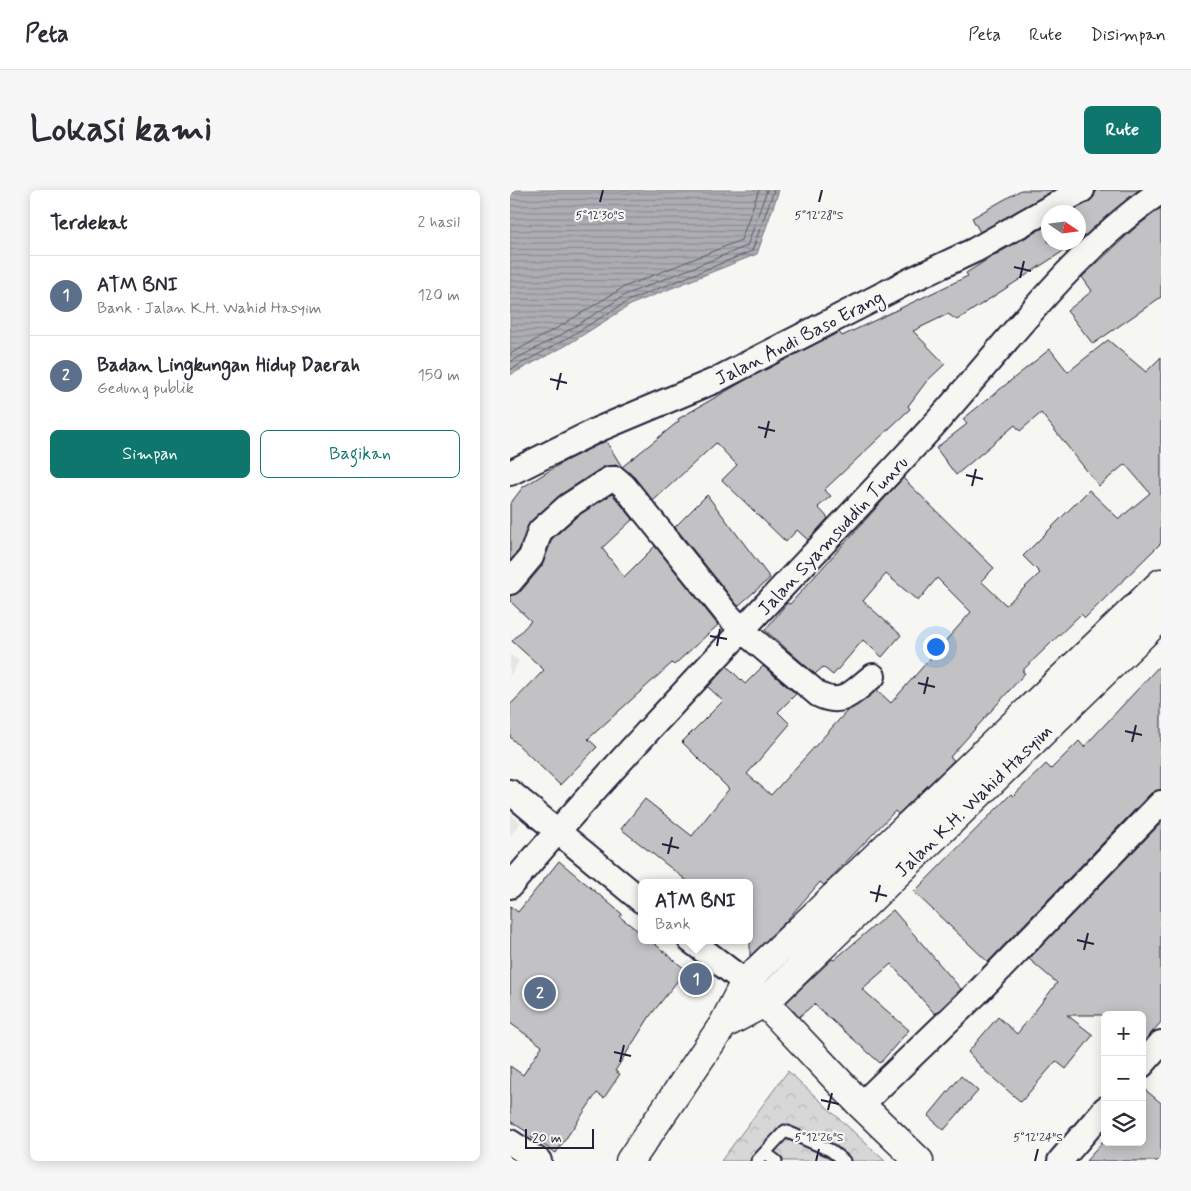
<!DOCTYPE html>
<html lang="id">
<meta charset="utf-8">
<style>
body{margin:0;font-family:Mynerve,sans-serif;background:#f7f7f7;color:#2b2b33}
.controls{position:absolute;right:15px;bottom:15px;display:grid;overflow:hidden;border-radius:8px;box-shadow:0 2px 12px #0003}
.controls button{width:45px;height:45px;display:grid;place-items:center;padding:0;border:0;border-bottom:1px solid #e1e1e2;background:#fff;color:#2b2b33;font:25px sans-serif}
.compass{position:absolute;left:531px;top:15px;width:45px;height:45px;border-radius:50%;background:#fff;box-shadow:0 2px 12px #0003;rotate:103deg}
.scale{position:absolute;left:15px;bottom:12px;width:69px;box-sizing:border-box;padding-left:5px;border:2px solid #22223b;border-top:0;font-size:14px;line-height:18px;white-space:nowrap;color:#22223b;-webkit-text-stroke:4px #f6f6f2;paint-order:stroke}
.you{position:absolute;left:425px;top:456px;width:18px;height:18px;margin:-12px;border:4px solid #fff;border-radius:50%;background:#1a73e8;box-shadow:0 0 0 8px #1a73e833}
.badge{display:grid;place-items:center;width:32px;height:32px;border-radius:50%;background:#0f766e;color:#fff;font-size:16px;font-weight:700}
.pin{position:absolute;translate:-50% -50%;border:2px solid #fff;box-shadow:0 1px 5px #0006}
.popup{position:absolute;left:128px;top:689px;width:115px;height:65px;box-sizing:border-box;display:grid;place-content:center;border-radius:8px;background:#fff;filter:drop-shadow(0 1px 4px #0005);font-size:16px;white-space:nowrap;color:#7c7c81}
.popup b{font-size:19px;color:#2b2b33}
.popup::after{content:'';position:absolute;left:50%;top:100%;margin-left:-10px;border:10px solid transparent;border-top-color:#fff}
.list{margin:0;padding:0;list-style:none}
h2{display:flex;justify-content:space-between;align-items:center;height:65px;margin:0;padding:0 20px;font-size:21px}
h2 small{font-size:16px;font-weight:400;color:#7c7c81}
.list li{display:grid;grid-template-columns:32px 1fr auto;gap:15px;align-items:center;box-sizing:border-box;height:80px;padding:0 20px;border-top:1px solid #e1e1e2}
.list b{display:block;font-size:19px;white-space:nowrap}
.list p{margin:0;font-size:16px;white-space:nowrap;color:#7c7c81}
.list em{font-size:16px;font-style:normal;color:#7c7c81}
.actions{display:flex;gap:10px;padding:15px 20px}
.actions a{flex:1;padding:11px 0;border:1px solid #0f766e;border-radius:8px;text-align:center;font-size:18px;color:#0f766e}
.actions .main{background:#0f766e;color:#fff}
.icon{flex:none;width:28px;height:28px;fill:none;stroke:currentColor;stroke-width:2;stroke-linecap:round;stroke-linejoin:round}
.map{position:relative;flex:none;width:651px;height:971px;overflow:hidden;border-radius:8px}
header{display:flex;align-items:center;gap:30px;box-sizing:border-box;height:70px;padding:0 25px;background:#fff;border-bottom:1px solid #e1e1e2}
header strong{font-size:24px}
nav{display:flex;gap:28px;margin-inline-start:auto;font-size:18px}
.intro{display:flex;align-items:center;justify-content:space-between;box-sizing:border-box;height:120px;padding:0 30px}
h1{margin:0;font-size:35px}
.button{padding:12px 22px;border-radius:8px;background:#0f766e;color:#fff;font-size:18px;font-weight:700}
main{display:flex;gap:30px;padding:0 30px}
aside{flex:1;background:#fff;border-radius:8px;box-shadow:0 2px 12px #0003}
.map>svg:first-child{display:block}
.built{fill:#e6e6e4}
.park{fill:url(#park-crowns);stroke:#7c7c89}
.water{fill:url(#water-rules);stroke:#757583}
.lines{fill:none;stroke-linecap:round;stroke-linejoin:round}
.shore{stroke:#5a5a6b;stroke-width:1}
.building{fill:#c2c2c4;stroke:#22223b}
.service-casing{stroke:#22223b;stroke-width:15}
.minor-casing{stroke:#22223b;stroke-width:28}
.tertiary-casing{stroke:#22223b;stroke-width:31}
.trunk-casing{stroke:#22223b;stroke-width:31}
.service{stroke:#f6f6f2;stroke-width:11}
.minor{stroke:#f6f6f2;stroke-width:24}
.tertiary{stroke:#f6f6f2;stroke-width:28}
.trunk{stroke:#f6f6f2;stroke-width:28}
.ticks{fill:none;stroke:#22223b;stroke-width:2}
.labels{text-anchor:middle;stroke-width:4.5;stroke-linejoin:round;paint-order:stroke}
.street-label{font-size:19px;fill:#22223b;stroke:#f6f6f2}
.ticks-label{font-size:12px;text-anchor:middle;fill:#22223b;stroke:#f6f6f2;stroke-width:4.5;stroke-linejoin:round;paint-order:stroke}
</style>
<header>
<strong>Peta</strong>
<nav><a>Peta</a><a>Rute</a><a>Disimpan</a></nav>
</header>
<div class="intro"><h1>Lokasi kami</h1><a class="button">Rute</a></div>
<main>
<aside>
<h2>Terdekat<small>2 hasil</small></h2>
<ul class="list">
<li><span class="badge" style="background:#5c6f8a">1</span><div><b>ATM BNI</b><p>Bank · Jalan K.H. Wahid Hasyim</p></div><em>120 m</em></li>
<li><span class="badge" style="background:#5c6f8a">2</span><div><b>Badan Lingkungan Hidup Daerah</b><p>Gedung publik</p></div><em>150 m</em></li>
</ul>
<div class="actions"><a class="main">Simpan</a><a>Bagikan</a></div>
</aside>
<div class="map">
<svg width="651" height="971" viewBox="0 0 651 971">
<defs>
<pattern id="park-crowns" width="20" height="18" patternUnits="userSpaceOnUse" patternTransform="scale(1.25)"><rect width="20" height="18" fill="#d7d7d7"/><path d="M2 6a3 3 0 1 1 6 0M12 15a3 3 0 1 1 6 0" fill="none" stroke="#b8b8b9"/></pattern>
<pattern id="water-rules" width="6" height="5" patternUnits="userSpaceOnUse" patternTransform="scale(1.25)"><rect width="6" height="5" fill="#adadb3"/><path d="M0 2.5h6" fill="none" stroke="#8c8c93"/></pattern>
</defs>
<rect width="100%" height="100%" fill="#f6f6f2"/>
<filter id="ink" filterUnits="userSpaceOnUse"><feTurbulence type="fractalNoise" baseFrequency=".02" numOctaves="2"/><feDisplacementMap in="SourceGraphic" scale="10" xChannelSelector="R" yChannelSelector="G"/><feConvolveMatrix kernelMatrix="1 2 1 2 8 2 1 2 1" color-interpolation-filters="sRGB"/></filter>
<g filter="url(#ink)">
<path class="built" d="M0 465 9 471 0 486Z
M0 624 11 632 0 646Z"/>
<path class="park" d="M278 881 375 971H211Z"/>
<path class="water" d="M0 0H269L247 64 122 114 57 155 0 185Z"/>
<g class="lines">
<path class="shore" d="M0 164 47 138 114 97 231 50 249 0
M0 172 51 145 117 104 237 56 257 0
M0 180 54 150 120 110 242 61 264 0"/>
</g>
<path class="building" d="M511 0H544L470 42 462 28Z
M586 0H629L568 52V22H560L579 12 584 7Z
M651 18V107L583 154 557 121 582 101 572 87 626 37Z
M538 35V52H568L557 64 555 60 447 130 438 124 403 141 435 174 416 192 398 216 400 219 314 300 321 306 308 317 318 328 298 350 287 340 276 352 212 290 227 275 206 253 143 311 115 279 106 275 93 277 50 305 21 331 9 360 0 371V314L13 297 55 271 96 251 112 277 169 231 168 229 239 188 329 142 332 146 458 86 456 83 483 66Z
M598 150 636 182 651 167V353L575 428 571 424 512 481 515 483 440 567 444 570 388 624 385 621 314 695 310 692 277 730 240 766V693H180L111 639 135 609 182 646 219 599 172 552 213 511 198 497 217 476 235 494 253 476 286 504 268 522 280 534 237 584 261 605 337 521 367 500 381 513 461 422 427 388 408 411 376 384 353 411 391 445 372 467 353 450 323 485 313 477 305 484 255 440 277 413 280 414 393 288 484 378 471 391 496 415 530 383 513 366 579 300 609 329 640 303 615 274 589 296 531 223 510 241 505 235 446 285 426 258 457 234 453 229 540 159 558 182Z
M102 304 123 329 92 358 114 387 145 356 208 435 164 475 162 473 78 549 87 557 50 595 0 547V515L34 480 2 451 21 431 0 411V405L11 401 32 376 42 349 66 327Z
M197 305 260 388 228 416 165 337Z
M651 474V600L641 603 478 772 404 702 501 604 503 606 536 574 541 579 569 551 574 557Z
M651 633V832L632 854V825H557L583 845 556 879 546 871 511 912 475 881 458 862 488 827 507 844 547 793 519 769Z
M49 671 112 724 110 727 132 744V750H140L176 780 140 826 105 881 110 884 94 908 87 903 46 963 16 944 17 942 0 931V876L13 885 32 856 0 833V716L8 722Z
M383 720 451 799 425 824 381 774 352 799 399 840 370 873 304 814 289 827 276 813 322 769 324 770Z
M451 886 468 901 434 940 418 926Z
M632 897 651 913V971H576L593 952H632Z"/>
<g class="lines">
<g class="service-casing">
<path id="service" d="M255 963 266 971
M247 971 275 941 320 960 334 971"/>
</g>
<g class="minor-casing">
<path id="minor" d="M0 283 87 240 204 191 399 91 465 60 572 0
M0 392 21 367 30 341 58 316 100 289H106L114 296 217 424 233 441 309 505C334 517 343 501 363 486
M0 602 132 711
M0 696C132 542 274 397 412 248 488 166 558 64 651 1
M180 750 235 792
M632 875 651 853
M351 915 467 803 651 613
M0 952 29 971
M550 971 595 919"/>
</g>
<g class="tertiary-casing">
<path id="tertiary" d="M238 795 351 915 409 971"/>
</g>
<g class="trunk-casing">
<path id="trunk" d="M213 835 254 813 651 427
M120 971 213 835 235 792 651 393"/>
</g>
<use href="#service" class="service"/>
<use href="#minor" class="minor"/>
<use href="#tertiary" class="tertiary"/>
<use href="#trunk" class="trunk"/>
</g>
</g>
<path class="ticks" d="M90 12 93 0M309 12 312 0M504 77 521 81M510 88 514 71M40 189 57 193M47 200 51 183M248 237 265 241M255 248 259 231M456 285 473 289M462 296 466 279M200 446 217 449M207 456 210 439M408 493 425 497M414 504 418 487M615 541 632 545M622 552 626 535M152 654 169 658M158 664 162 647M360 702 377 706M366 712 370 695M567 750 584 754M574 760 578 743M104 862 121 866M110 872 114 855M311 910 329 914M318 920 322 903M306 971 309 959M525 971 528 959"/>
<g class="labels">
<g class="street-label">
<text transform="translate(289 147) rotate(-27)" y="7">Jalan Andi Baso Erang</text>
<text transform="translate(322 345) rotate(-47)" y="7">Jalan Syamsuddin Tunru</text>
<text transform="translate(463 610) rotate(-44)" y="7">Jalan K.H. Wahid Hasyim</text>
</g>
</g>
<g class="ticks-label">
<text x="90" y="29">5°12'30"S</text>
<text x="309" y="29">5°12'28"S</text>
<text x="309" y="951">5°12'26"S</text>
<text x="528" y="951">5°12'24"S</text>
</g>
</svg>
<div class="controls">
<button>+</button>
<button>−</button>
<button><svg class="icon" aria-label="layers" viewBox="0 0 24 24"><path d="M12 4l9 5-9 5-9-5zM3 14l9 5 9-5"/></svg></button>
</div>
<svg class="compass" viewBox="-18 -18 36 36"><path d="M0-13l5 13h-10z" fill="#e53935"/><path d="M0 13l5-13h-10z" fill="#7c7c81"/></svg>
<div class="scale">20 m</div>
<div class="you"></div>
<div class="pin badge" style="left:186px;top:789px;background:#5c6f8a">1</div>
<div class="popup"><b>ATM BNI</b>Bank</div>
<div class="pin badge" style="left:30px;top:803px;background:#5c6f8a">2</div>
</div>
</main>
